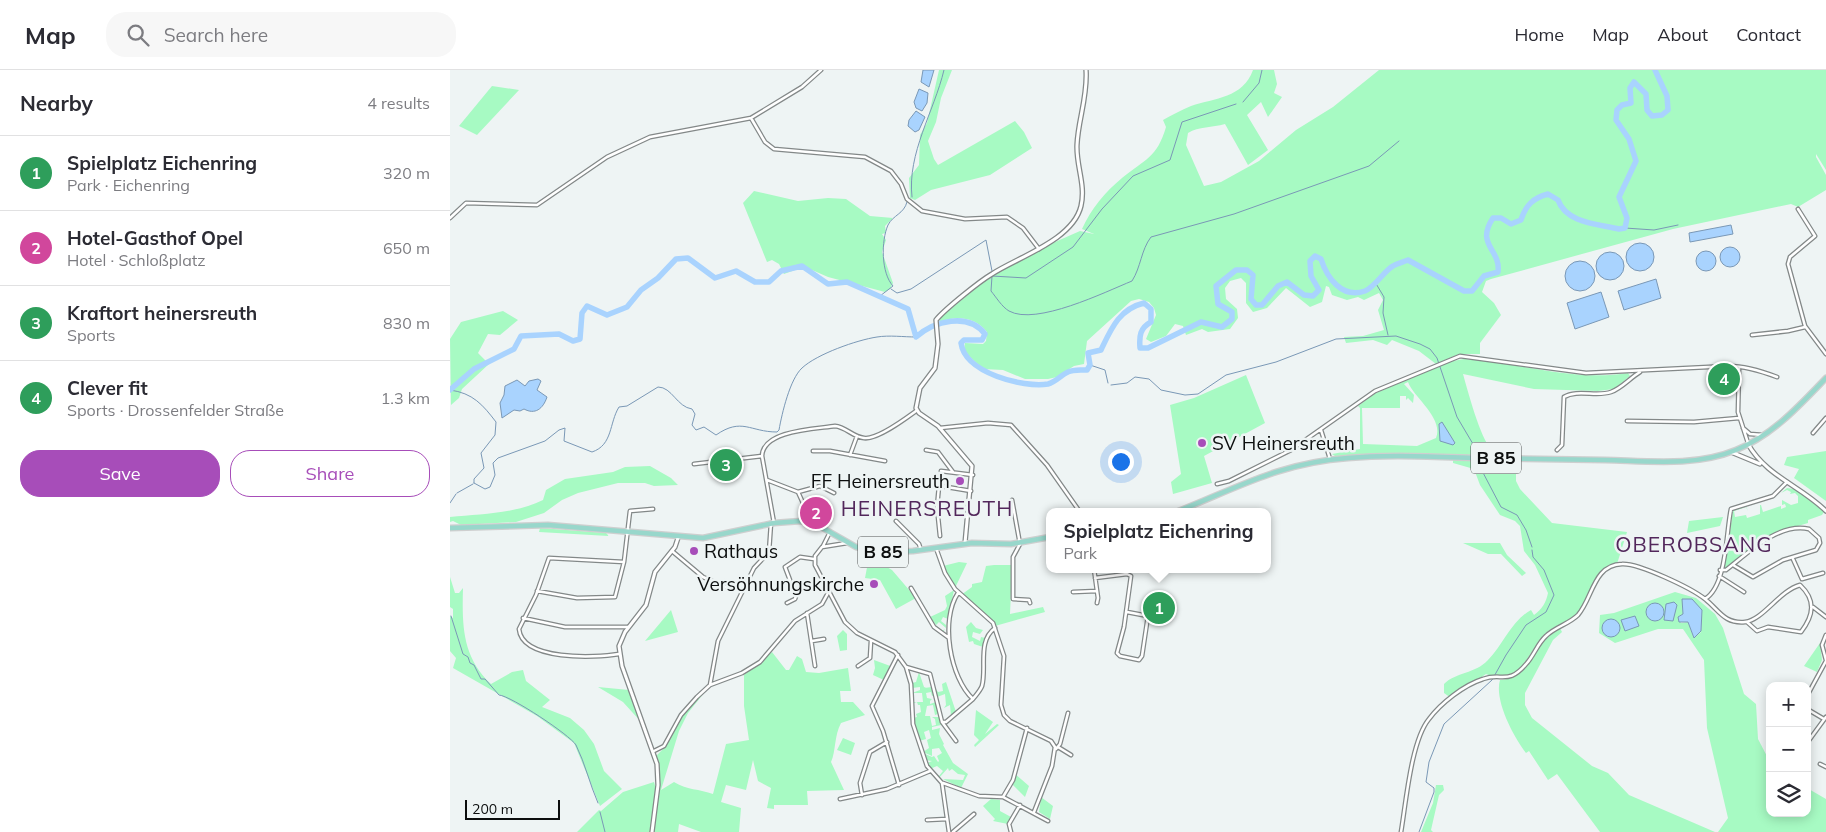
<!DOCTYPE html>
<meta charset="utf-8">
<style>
body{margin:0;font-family:Mulish,sans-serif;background:#f7f7f7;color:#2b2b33}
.controls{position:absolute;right:15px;bottom:15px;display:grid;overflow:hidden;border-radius:10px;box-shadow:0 2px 12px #0003}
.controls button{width:45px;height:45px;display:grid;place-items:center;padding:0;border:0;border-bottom:1px solid #e1e1e2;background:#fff;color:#2b2b33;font:25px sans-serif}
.scale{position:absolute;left:15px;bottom:12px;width:95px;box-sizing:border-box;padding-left:5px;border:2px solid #0c0e0e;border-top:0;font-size:14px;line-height:18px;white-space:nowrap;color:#0c0e0e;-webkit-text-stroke:4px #eef4f4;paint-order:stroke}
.you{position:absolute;left:670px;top:391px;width:18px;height:18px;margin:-12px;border:4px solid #fff;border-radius:50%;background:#1a73e8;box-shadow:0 0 0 8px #1a73e833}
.badge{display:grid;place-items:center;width:32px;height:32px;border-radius:50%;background:#a74db9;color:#fff;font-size:16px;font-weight:700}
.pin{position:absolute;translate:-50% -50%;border:2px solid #fff;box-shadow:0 1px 5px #0006}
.popup{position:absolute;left:596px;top:438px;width:225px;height:65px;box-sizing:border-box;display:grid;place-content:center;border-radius:10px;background:#fff;filter:drop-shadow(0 1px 4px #0005);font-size:16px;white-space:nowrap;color:#7c7c81}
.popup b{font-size:19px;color:#2b2b33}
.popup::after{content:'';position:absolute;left:50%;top:100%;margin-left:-10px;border:10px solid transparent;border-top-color:#fff}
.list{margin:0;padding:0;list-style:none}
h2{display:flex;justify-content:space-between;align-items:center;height:65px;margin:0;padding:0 20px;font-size:21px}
h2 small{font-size:16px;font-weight:400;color:#7c7c81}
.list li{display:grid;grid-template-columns:32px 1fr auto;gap:15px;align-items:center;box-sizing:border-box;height:75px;padding:0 20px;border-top:1px solid #e1e1e2}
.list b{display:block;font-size:19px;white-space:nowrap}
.list p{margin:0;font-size:16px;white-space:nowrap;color:#7c7c81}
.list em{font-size:16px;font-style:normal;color:#7c7c81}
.actions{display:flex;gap:10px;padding:15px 20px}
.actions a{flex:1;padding:11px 0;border:1px solid #a74db9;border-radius:20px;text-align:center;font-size:18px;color:#a74db9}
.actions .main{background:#a74db9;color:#fff}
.icon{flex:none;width:28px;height:28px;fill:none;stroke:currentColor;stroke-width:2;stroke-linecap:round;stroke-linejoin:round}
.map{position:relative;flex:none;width:1376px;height:762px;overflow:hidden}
header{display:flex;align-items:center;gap:30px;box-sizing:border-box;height:70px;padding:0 25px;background:#fff;border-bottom:1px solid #e1e1e2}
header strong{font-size:24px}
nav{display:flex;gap:28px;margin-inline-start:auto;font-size:18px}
.search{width:350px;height:45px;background:#f7f7f7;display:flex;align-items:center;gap:12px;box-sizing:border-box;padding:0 18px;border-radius:20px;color:#7c7c81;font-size:19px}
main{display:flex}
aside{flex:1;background:#fff}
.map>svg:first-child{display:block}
.green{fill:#a7fac3;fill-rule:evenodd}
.water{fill:#a9d3fe;stroke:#7a98b6}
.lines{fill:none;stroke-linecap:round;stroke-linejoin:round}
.stream{stroke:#7a98b6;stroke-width:1}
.river{stroke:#a9d3fe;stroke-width:5.5}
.minor-casing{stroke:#838888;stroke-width:5}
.tertiary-casing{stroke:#838888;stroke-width:5.5}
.primary-casing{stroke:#cecfcf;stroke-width:7}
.minor{stroke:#fff;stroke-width:2.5}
.tertiary{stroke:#fff;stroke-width:3}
.primary{stroke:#98d7cb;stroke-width:4.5}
.poi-dot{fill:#a74db9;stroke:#eef4f4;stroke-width:2}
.labels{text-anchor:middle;stroke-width:5;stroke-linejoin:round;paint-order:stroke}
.shield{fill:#eef4f4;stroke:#505353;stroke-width:1}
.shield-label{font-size:18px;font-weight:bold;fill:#0c0e0e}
.poi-label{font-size:19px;fill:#0c0e0e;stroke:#eef4f4;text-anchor:start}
.quarter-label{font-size:21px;letter-spacing:1px;fill:#52275b;stroke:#eef4f4}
</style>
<header>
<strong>Map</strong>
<div class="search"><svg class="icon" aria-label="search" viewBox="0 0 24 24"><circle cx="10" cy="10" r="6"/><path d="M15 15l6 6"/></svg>Search here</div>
<nav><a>Home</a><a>Map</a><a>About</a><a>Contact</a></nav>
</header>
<main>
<aside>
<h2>Nearby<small>4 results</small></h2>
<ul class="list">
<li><span class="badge" style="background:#2e9e5b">1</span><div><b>Spielplatz Eichenring</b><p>Park · Eichenring</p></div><em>320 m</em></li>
<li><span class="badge" style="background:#d1479c">2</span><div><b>Hotel-Gasthof Opel</b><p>Hotel · Schloßplatz</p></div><em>650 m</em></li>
<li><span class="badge" style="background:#2e9e5b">3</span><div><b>Kraftort heinersreuth</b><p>Sports</p></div><em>830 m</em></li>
<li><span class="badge" style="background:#2e9e5b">4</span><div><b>Clever fit</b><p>Sports · Drossenfelder Straße</p></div><em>1.3 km</em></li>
</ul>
<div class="actions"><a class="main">Save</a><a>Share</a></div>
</aside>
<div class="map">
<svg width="1376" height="762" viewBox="0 0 1376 762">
<rect width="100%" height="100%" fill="#eef4f4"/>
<path class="green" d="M489 0H502L491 28 486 52 478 71 484 89 488 95 565 51 574 62 582 78 540 105 481 120 465 130 460 128 459 108 469 95 470 65 477 53Z
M803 0H824L827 14 824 23 832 27 818 47 811 32 797 45 818 80 798 95 775 54C762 58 749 56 738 63L736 75 754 116 771 112 809 91 846 60 883 37 929 0H1376V100L1366 84V87L1376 105V120L1348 137 1341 134 1223 159 1041 209 1036 211 1032 222 1044 233 1051 245 1030 273V284H1009L986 294 969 281 942 270 937 275 923 270 896 273 894 267 913 266 934 260 928 240 933 230 929 223 914 230 908 227 897 230 882 225 879 217 876 216 872 232 860 237 836 218 817 238 803 242 796 233V213L791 208 780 211 775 218 776 229 787 239 788 248 780 259 758 262 752 259 736 265 733 256 725 254 716 266 701 272 696 269 706 245 704 238 699 232 689 229 681 231 637 271 634 294 624 296 607 307 598 309H575L553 300 533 299 519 286 514 279 515 273 533 274 536 271 537 262C526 247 506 245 489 252L491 247 538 208 596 176 630 161 644 164 632 159C641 139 655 122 672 108 695 89 707 88 716 57L713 50C722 45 731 40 741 36 765 28 793 28 803 0Z
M42 16 69 20 27 65 9 56Z
M304 121 348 131 378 128 396 129 420 146 443 148 435 156 436 163 432 164 436 170 432 182 443 213 440 219 435 222 378 207 362 200H345L334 204 329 194 322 190 317 192 293 133Z
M53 241 68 250 50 265 38 264 28 283 39 294 12 319 9 328 1 335 0 269 11 252Z
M1014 289C1068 292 1123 312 1178 303L1180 306 1164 319 1148 321 1084 319 1013 304C1017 318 1031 371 1041 378 1047 382 1053 382 1060 382L1059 386 940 384 885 386 882 384 910 379V338L908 336 924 324 997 292ZM958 312C964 328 994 348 986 368L967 376 913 374 912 338H950V326H956V330L958 328 963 333 964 325 954 314Z
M796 305 815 353 754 386 762 413 723 424 721 412 731 404 720 335 744 328Z
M1376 381V431L1344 408 1349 399 1334 395 1337 387Z
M1003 389 1059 390V394H1066V411L1070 419 1102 453 1177 462 1167 494 1159 495C1151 505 1134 538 1127 544 1117 552 1103 556 1094 565 1078 582 1069 619 1036 604L1001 628 994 623V614C1006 602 1025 604 1038 590 1053 575 1062 550 1081 540L1084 545C1092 539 1096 533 1098 523L1085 495 1074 481 1070 456 1065 451 1050 445 1030 415 1024 399 1003 393Z
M200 396 221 408 228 415 204 416 195 413H168L128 423 112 430 94 443 66 452 11 455 3 451 0 452V447C31 444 64 444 93 430L96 420 115 409 163 402 175 397Z
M1337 418 1344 419 1375 440 1372 445 1358 450V453L1325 463 1308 472 1276 499 1271 498 1279 469 1283 440 1296 436 1298 441 1296 437 1284 441 1285 447 1296 445 1297 448 1310 444V435H1311L1313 442 1331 436V439L1336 437 1335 434 1332 435V430L1341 435 1348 433V426L1345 423 1340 424 1341 422 1337 420 1331 423Z
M1273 447 1270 456 1237 463 1239 451Z
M90 458 156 463 159 466 89 462Z
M1013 473H1050L1057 485 1076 503 1072 506 1051 484H1038Z
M419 487 442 500 466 528 446 539 430 510 415 508Z
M509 492 517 493 505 518 493 496Z
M544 495H561L562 498 560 544 593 537 595 542 545 556 538 546 511 525 522 517V514L532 512 536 496Z
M0 507 5 523H9L13 518C12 555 12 587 41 614L62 602 73 600 76 611 100 630 92 637 120 648 134 660 144 674 154 701 172 719 150 736 124 673 87 646 3 598 6 588 0 581V546L3 548V539L0 537Z
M504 520 498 549 493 547 491 551 496 555V558L489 552 486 555 492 561 495 559 492 563 480 547 495 540 497 536 495 526Z
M1225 522 1246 528 1265 544 1273 558 1294 624 1306 634 1308 669 1320 692V743H1357V718L1376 729V762H1268L1278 748 1257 658 1254 590 1233 559H1208L1165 573 1149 563 1150 545 1164 543ZM1233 529 1252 540 1251 562 1244 568 1238 552 1231 553 1228 547 1233 544Z
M221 540 228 562 195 571Z
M521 552 526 558 533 560 530 564 523 562 522 567 530 571 531 567 535 568 533 577 524 574 523 571 519 572 516 557Z
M1110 558 1112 562 1103 570 1075 623V635L1082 648 1142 696 1158 703 1179 725 1265 762H1150L1107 704 1098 710 1079 681 1076 683C1063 666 1044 630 1050 610 1079 608 1079 583 1097 567 1101 563 1106 561 1110 558Z
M393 560 397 564V580L390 581 387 566Z
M1370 573 1372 590 1367 602 1354 596Z
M322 582 336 600H339L347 586 352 589 356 602 369 603 398 598 401 621H390L391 632H403L415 645 391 653C384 666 386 681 381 692L394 720 357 721 358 735H324V739L317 738 321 718 308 711 303 690 296 720 276 715 271 732 291 738 289 762H251L229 754 228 762H203L209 700 206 686 215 677 232 646 258 618 238 643 229 661 211 720 224 712C236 720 250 719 263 724L276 674 299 670 294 636V605Z
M424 590 443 597 436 611 423 605 425 598Z
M469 602 474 617H476L474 618 482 617 484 625 482 626 481 622 476 623 477 628 482 629 480 631V634L486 632 488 644 485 645 483 635 477 636 475 646H480L482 656 486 655 485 649 482 647H489L491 655 482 657V660L490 658 489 664 494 674 493 675 503 693 518 704 511 718 493 709 513 710 515 705 508 704 502 699 499 701 498 698 489 708 485 704 489 706 493 701 487 696 480 699 477 693 482 691 475 690 473 683 482 687 484 686 488 692 489 691 487 686 492 683 489 678 482 679V686L473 682 479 678 477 670 481 668 479 660 474 662 476 669 469 671 463 648 467 647 466 644 471 642 470 635H468L467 632 461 634 464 626V632H473L472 623H462L470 620V617L462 618V613L466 612Z
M496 612 506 642 501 646 500 635 494 638 496 635 495 624 487 627 486 619 488 622 493 621 492 614Z
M148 617 179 620 192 653 173 632Z
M526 640 543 652 535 664 547 654 549 655 525 677 524 675 529 670 524 665Z
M393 668 405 673 401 685 387 680Z
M565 704 579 716 575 727 562 714Z
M204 712 206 719 200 762H127L149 740 151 741 173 722Z
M986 715H993L994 720 989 725 981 760 983 762H971L983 733Z
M591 727 603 736 600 749 589 742Z
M541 729 550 730V741L561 747 558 754 543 751 545 749 533 736Z"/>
<path class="water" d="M473 0H484L479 17 471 12Z
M469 19 478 23 477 33 472 41 466 38 464 32Z
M466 41 475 47 469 60 465 62 458 56 459 50Z
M1281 155 1283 164 1240 172 1239 163Z
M1176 187a14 14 0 1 1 28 0a14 14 0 1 1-28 0Z
M1270 187a10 10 0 1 1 20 0a10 10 0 1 1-20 0Z
M1246 191a10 10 0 1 1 20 0a10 10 0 1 1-20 0Z
M1146 196a14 14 0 1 1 28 0a14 14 0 1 1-28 0Z
M1115 206a15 15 0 1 1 30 0a15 15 0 1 1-30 0Z
M1206 209 1211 228 1174 240 1168 221Z
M1151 222 1159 247 1125 259 1117 233Z
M88 309 91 311 87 320 97 327C93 339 85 345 74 339L70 341 64 340 52 348 50 333 54 325 55 316 67 310 75 316 79 311Z
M992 352 1005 373 1003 375 990 371 989 354Z
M1232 529H1242L1252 540 1251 561 1244 568 1238 552H1229L1228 547 1233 544Z
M1224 532 1227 535 1223 551 1214 550 1216 534Z
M1196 542a9 9 0 1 1 18 0a9 9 0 1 1-18 0Z
M1185 546 1189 556 1175 561 1171 550Z
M1152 558a9 9 0 1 1 18 0a9 9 0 1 1-18 0Z"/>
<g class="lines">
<path class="stream" d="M793 32 809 13 812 0
M786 34 732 52 720 90 683 106 652 139 623 177 576 208 542 206 541 221C546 227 552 237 559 241 586 256 655 222 682 211 691 197 691 180 701 167L784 144 919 96 949 71
M462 127C457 83 484 42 494 0
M1175 158 1204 160 1228 155
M925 212 934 227 933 243 938 265
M441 219 447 223 461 219 536 170 542 201
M430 226 443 216C431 203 431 171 438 155 443 145 454 144 457 132
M640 295 655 300 658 313
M661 315 677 313 685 307 699 309 711 320 735 325 748 324 776 305 826 292 886 269 946 266 970 274 980 279 987 288 1007 347 1023 374
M0 320C23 323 33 335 46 352L45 365 31 383 34 398 24 409V413
M1029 395 1051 437 1067 445 1076 460 1082 477
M24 413 35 419 40 417 45 405 43 393 48 388 95 371 109 360 115 358 114 371 142 382C163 375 159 353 169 337L177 336 208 317C222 317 227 337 242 339L245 344 242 355 246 360 254 357 266 365C292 347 300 362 327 362L329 360C332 343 340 309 352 298 367 284 407 270 427 267 439 265 454 267 466 267
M7 423 23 414
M0 433 6 424
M1 546 13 584 18 587 20 593 24 595 31 609H35L49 625C61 626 120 665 126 675 135 693 140 715 148 733
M150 742 155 762
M969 762 984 722V718L976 712 979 692 994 654 1042 610 1056 585 1076 555 1096 542 1104 525 1094 500 1083 487 1082 480"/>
<path class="river" d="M0 320 24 299 64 279 71 266 109 264 123 271 130 269 132 243 137 236 157 245 177 237 191 220 208 208 226 189 238 188 265 208 286 201 305 212H319L331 201 352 196 378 214 397 212 458 239 466 267C484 251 518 242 535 264L532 270H514L511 273C515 303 573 318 598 314 606 312 611 305 618 302 623 299 631 300 637 300L640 295 638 283 651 280C661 259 669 239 694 233L701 239V252C690 258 689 266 690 278H698L751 252 772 257 782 249V242L768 234 766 216 786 200H797L803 205 801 229 806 235H812L828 216 837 212 854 225 863 226 869 220 861 206 860 191 865 186 871 189C877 208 892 229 915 221 925 217 935 200 943 196 948 193 953 192 958 190L1014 221H1022L1034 206 1048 202C1051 179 1025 175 1043 148H1051L1061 154 1071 150C1076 135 1083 128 1098 124L1108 130C1116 153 1148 154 1169 159L1175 158 1177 148 1169 127 1186 91 1179 69 1166 50 1167 40 1172 35 1181 33 1180 18 1184 12 1196 24 1197 40 1202 46 1212 45 1218 40 1217 26 1205 0"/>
<g class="minor-casing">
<path id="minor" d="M301 48 315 72 324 79 415 87 441 101 451 114 457 129 472 141 515 149 557 147 573 158 589 179
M1348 139 1365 166 1340 187 1338 194 1355 256 1376 284
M0 148 16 133 87 135 157 87 200 67 301 48 352 17 371 0
M1302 265 1338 261 1355 257
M1289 299 1288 342 1298 373
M1177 351 1244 352 1289 348
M490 358 538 353 561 355 597 395 630 442
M1293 358 1300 364 1313 365
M871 360 880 389
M1363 363 1376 348
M476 380 488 382 503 402
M1107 380 1112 375 1114 327C1127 319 1147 327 1161 322 1172 318 1180 308 1190 302
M363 381H380L435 391
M400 385 407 366
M244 394 312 386
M491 401 523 405
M449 409 521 421
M317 410 348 422 370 416 384 423
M767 414 779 411 841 380 925 321 1010 286 1136 303 1279 296C1295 296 1311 301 1327 307
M489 416 487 437 490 466
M348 422 358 444 357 452
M562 430 570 474 563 487V529L579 530 580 533
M550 438 563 437
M358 444 365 429
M446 451 469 474 471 480
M324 453 312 386C313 360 366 359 385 356 396 357 403 367 414 368 427 370 455 349 466 341
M397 473 372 477 365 486V495L395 552 407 563 445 582 456 597 461 614 463 654 477 696 492 713 499 762
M373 476 380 462
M486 478 495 503 505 519 543 553 554 586 551 635 554 645 560 651 601 671 605 677 602 696 584 742
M222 481 253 507 278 518
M1343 489 1352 509
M644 499 648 528 647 533
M1270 500H1276C1298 483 1329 452 1359 459L1369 468 1370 473 1366 480 1333 490 1303 507 1283 495
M1269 506 1294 522
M645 508 677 504 681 506 674 557 667 583 670 586 689 590 692 586 698 546 677 542
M1352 509 1373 503
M461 518 484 557 499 568
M87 521 127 528 165 527 174 492 180 441 203 439
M623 522 647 521
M1255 529C1277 516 1276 462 1281 439L1323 426 1337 412
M337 533 345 529 346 526 335 497 350 487 364 489
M1363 537 1376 547
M357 543 365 596
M73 548 115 557H178
M1376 565 1372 575 1376 590
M362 571 374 569
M169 584C145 588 72 591 69 559L86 525 99 488 174 492
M448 585 422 636 433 661 449 715
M408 596 420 588 421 571
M456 597 480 604 492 652H496L523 629C500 608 490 550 508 523
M260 615 268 571 304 498 319 482 321 453
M1357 626 1376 591
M523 629C526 625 530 621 532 616 537 598 527 571 545 558
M1357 639 1374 649
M492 652 506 671
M1357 673 1376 647
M608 677 621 685
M606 679 610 674 618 643
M204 681 214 676 231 645 247 627 260 615 292 603 310 592 345 551 372 534 378 523
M1370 694 1376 697
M493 713 529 726 553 727 563 710 577 658
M412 725 410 713 420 682 437 672
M553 727 598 751
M390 729 437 719 480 701
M477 750 497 749
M503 762 524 744
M561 762 559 754 570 735
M951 762C956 733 961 671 979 649 991 633 1014 615 1033 609 1052 602 1058 616 1077 593 1084 585 1088 573 1096 566 1105 557 1119 554 1128 545 1143 528 1143 495 1172 494 1189 493 1241 518 1255 529 1269 540 1274 554 1295 552 1313 550 1329 521 1350 515 1366 530 1364 545 1351 562L1318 557 1307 561 1297 552"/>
</g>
<g class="tertiary-casing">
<path id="tertiary" d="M1298 374C1316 406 1351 416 1376 441
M1281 382 1310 394
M515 473 522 396 488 356 469 343 466 338 470 318 485 298 488 274 486 250C495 239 530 211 542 204 568 187 623 170 631 136 636 115 626 96 627 75 628 50 638 26 636 0
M202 762 208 715 207 694 172 596 169 576 175 562 196 535 205 502 225 477 228 468"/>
</g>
<g class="primary-casing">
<path id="primary" d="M726 442C787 418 829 393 898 388 941 384 986 387 1030 388 1071 389 1113 389 1155 390 1197 391 1245 397 1286 380 1323 365 1349 336 1376 308
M0 458 98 455 253 468 324 453 351 451 371 457 406 477 429 482 463 481 522 473 561 474 600 467"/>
</g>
<use href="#minor" class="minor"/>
<use href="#tertiary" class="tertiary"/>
<use href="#primary" class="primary"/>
</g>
<g class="poi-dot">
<circle cx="752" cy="373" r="5"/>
<circle cx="510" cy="411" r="5"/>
<circle cx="244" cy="481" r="5"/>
<circle cx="424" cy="514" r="5"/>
</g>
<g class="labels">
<g class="shield">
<rect x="1021" y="372.5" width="50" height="31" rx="4"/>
<rect x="408" y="466.5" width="50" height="31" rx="4"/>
</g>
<g class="shield-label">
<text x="1046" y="394">B 85</text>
<text x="433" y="488">B 85</text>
</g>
<g class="poi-label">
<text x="762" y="380">SV Heinersreuth</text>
<text x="500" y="418" text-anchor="end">FF Heinersreuth</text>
<text x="254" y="488">Rathaus</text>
<text x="414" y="521" text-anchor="end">Versöhnungskirche</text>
</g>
<g class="quarter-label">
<text x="477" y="446">HEINERSREUTH</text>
<text x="1244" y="482">OBEROBSANG</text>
</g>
</g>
</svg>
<div class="controls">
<button>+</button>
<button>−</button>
<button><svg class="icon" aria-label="layers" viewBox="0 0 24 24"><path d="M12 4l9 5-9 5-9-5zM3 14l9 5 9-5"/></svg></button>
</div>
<div class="scale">200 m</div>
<div class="you"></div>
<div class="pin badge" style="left:709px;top:538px;background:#2e9e5b">1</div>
<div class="popup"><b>Spielplatz Eichenring</b>Park</div>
<div class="pin badge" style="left:366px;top:443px;background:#d1479c">2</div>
<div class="pin badge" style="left:276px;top:395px;background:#2e9e5b">3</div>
<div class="pin badge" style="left:1274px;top:309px;background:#2e9e5b">4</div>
</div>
</main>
